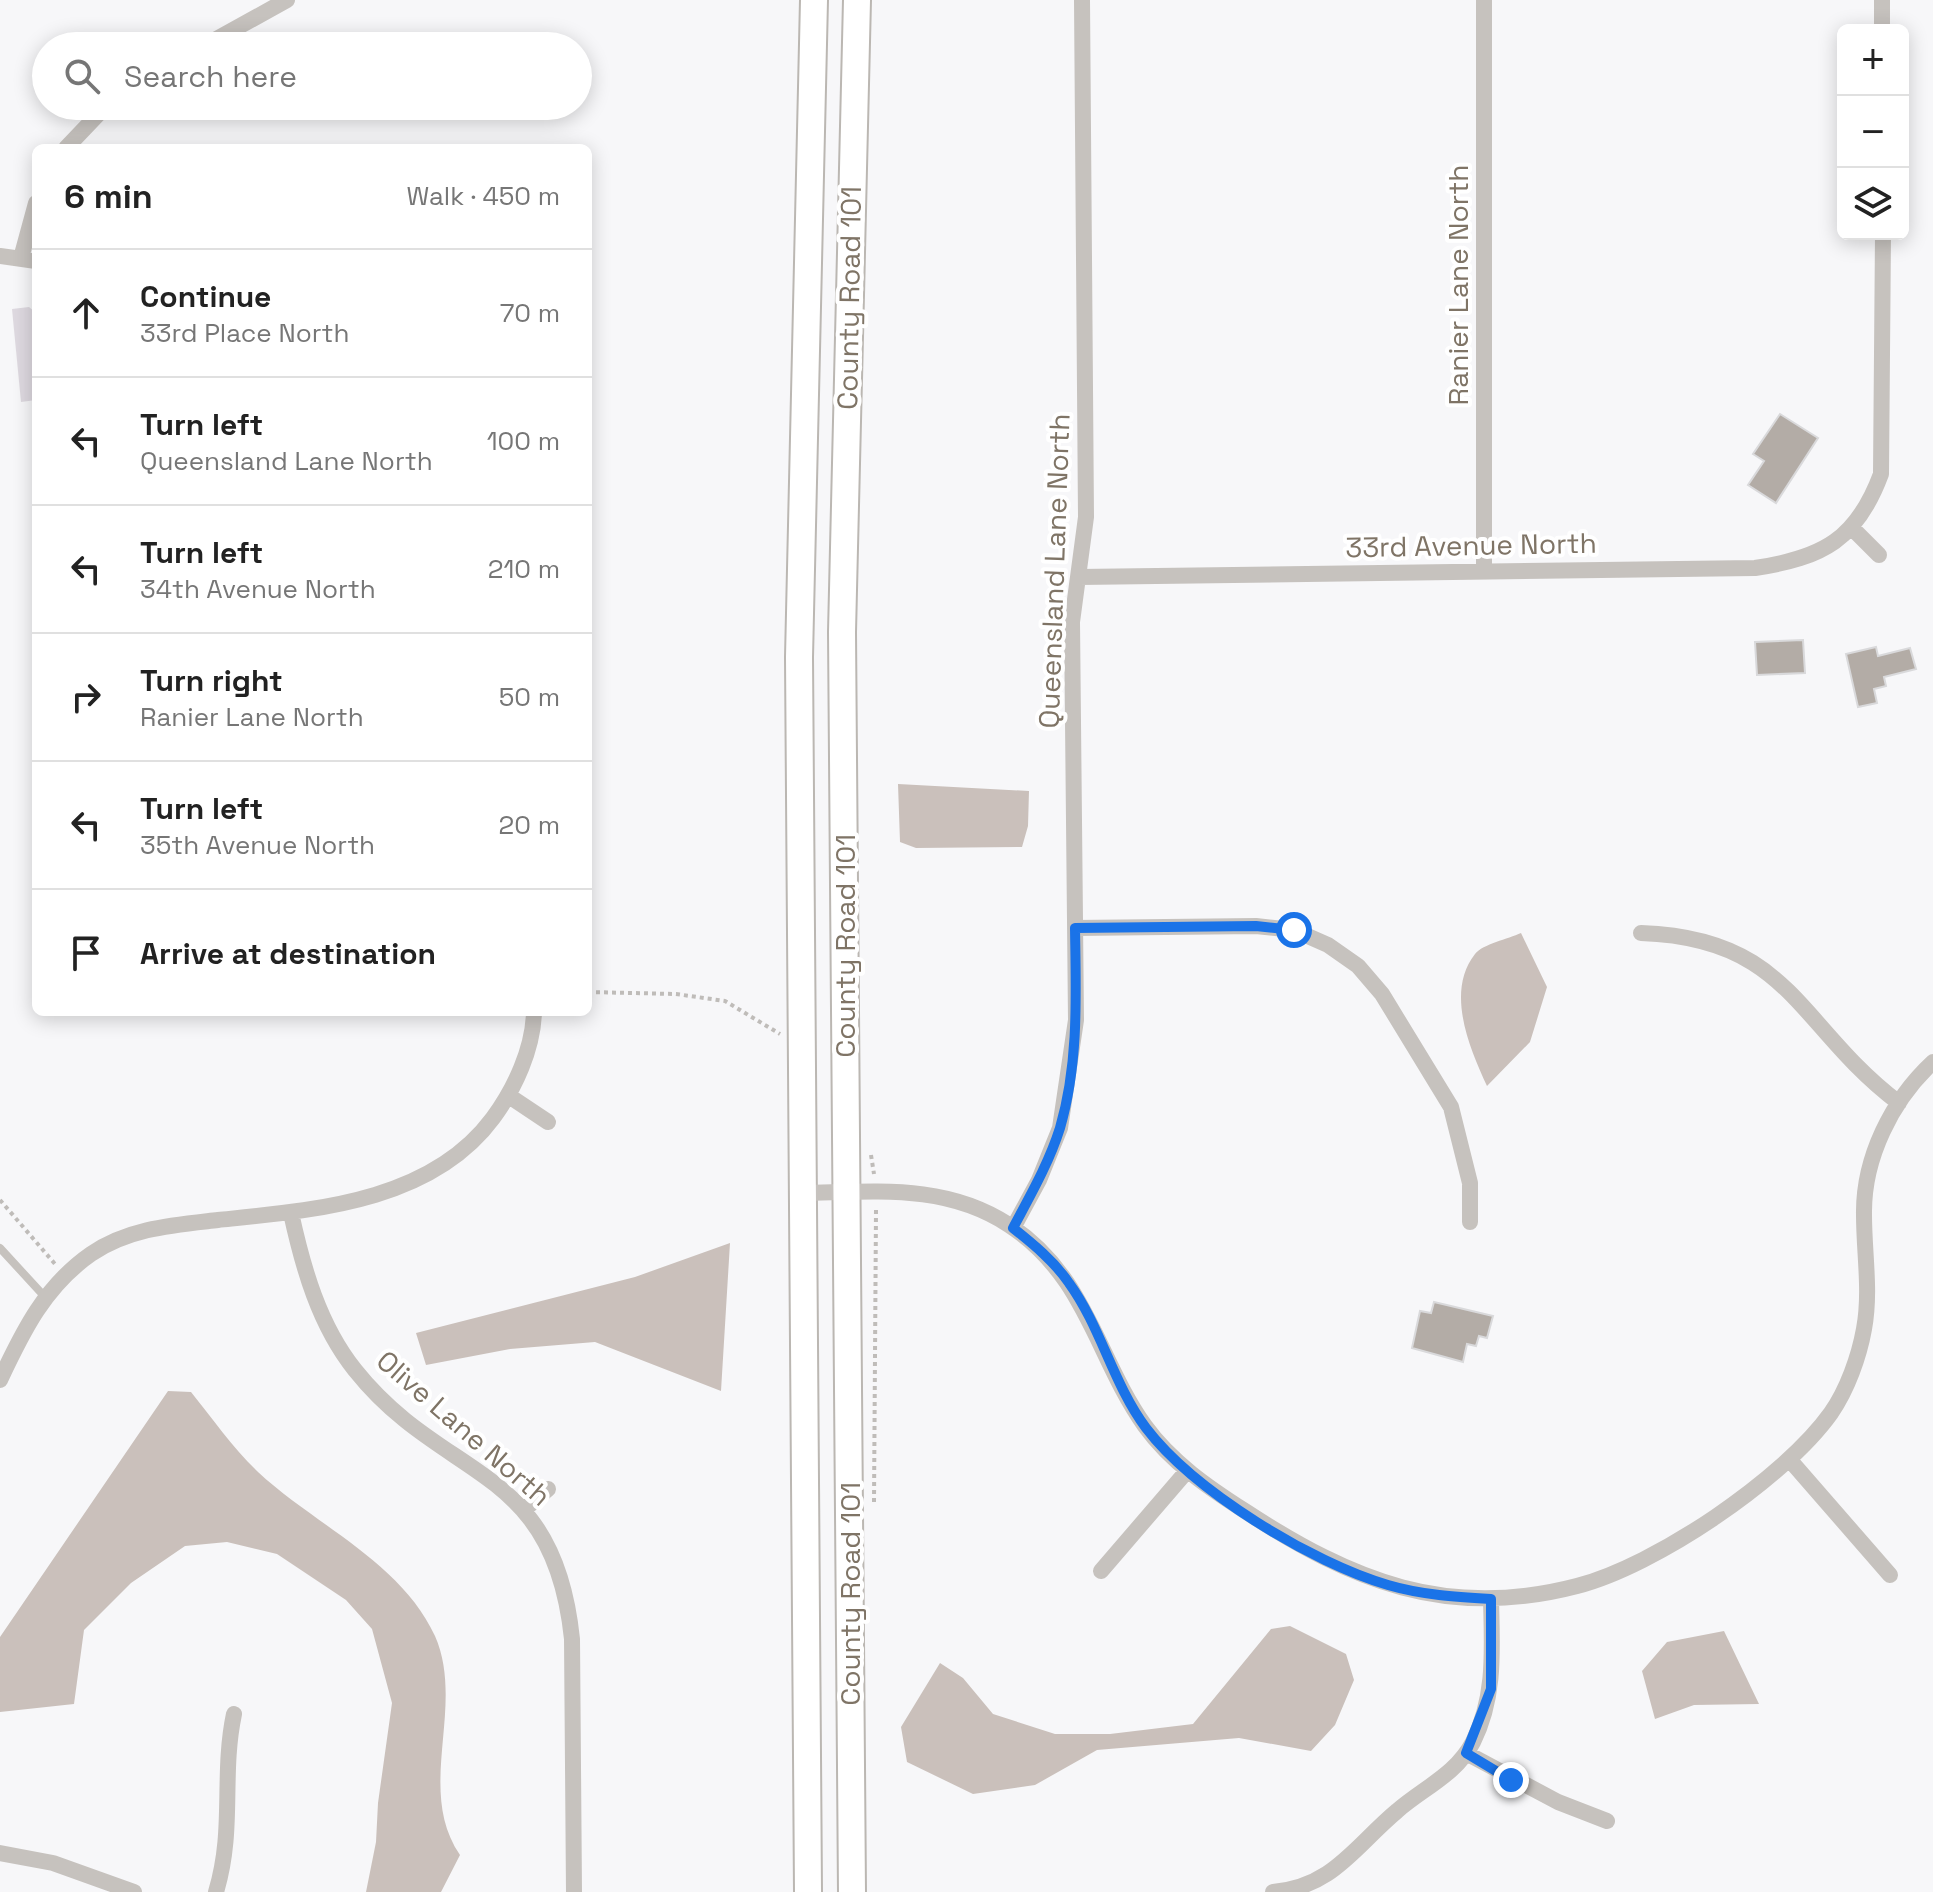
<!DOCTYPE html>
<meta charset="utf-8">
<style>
body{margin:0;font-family:"Space Grotesk",sans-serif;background:#f6f6f6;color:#222}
.controls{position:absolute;right:24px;top:24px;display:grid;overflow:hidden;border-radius:12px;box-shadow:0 4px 20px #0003}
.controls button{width:72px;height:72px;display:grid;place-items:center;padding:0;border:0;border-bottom:2px solid #e0e0e0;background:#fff;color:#222;font:40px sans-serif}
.stop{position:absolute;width:24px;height:24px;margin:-18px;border:6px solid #1a73e8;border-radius:50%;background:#fff}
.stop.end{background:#1a73e8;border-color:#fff;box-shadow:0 2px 8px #0008}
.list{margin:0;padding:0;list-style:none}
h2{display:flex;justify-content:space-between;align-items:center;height:104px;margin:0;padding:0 32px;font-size:34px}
h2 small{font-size:26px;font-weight:400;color:#767676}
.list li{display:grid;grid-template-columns:52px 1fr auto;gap:24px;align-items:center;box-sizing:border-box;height:128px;padding:0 32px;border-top:2px solid #e0e0e0}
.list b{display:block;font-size:30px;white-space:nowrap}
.list p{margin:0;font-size:26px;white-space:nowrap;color:#767676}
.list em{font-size:26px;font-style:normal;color:#767676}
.icon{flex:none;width:44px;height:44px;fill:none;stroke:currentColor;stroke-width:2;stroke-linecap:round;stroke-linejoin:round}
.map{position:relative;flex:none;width:1933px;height:1892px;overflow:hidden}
.search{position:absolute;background:#fff;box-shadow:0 4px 20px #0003;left:32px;top:32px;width:560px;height:88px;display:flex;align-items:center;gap:20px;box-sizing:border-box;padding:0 28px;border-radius:44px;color:#767676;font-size:30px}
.panel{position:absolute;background:#fff;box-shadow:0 4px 20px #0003;left:32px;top:144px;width:560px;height:872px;border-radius:12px}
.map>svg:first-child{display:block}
.green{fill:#ded9e0}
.water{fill:#cac0bb}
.building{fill:#b3aca6;stroke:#d9d9db;stroke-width:2}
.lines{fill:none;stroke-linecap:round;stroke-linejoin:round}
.primary-casing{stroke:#bbb7b2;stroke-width:30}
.path{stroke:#bfbcb9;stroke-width:4;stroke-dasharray:4 4;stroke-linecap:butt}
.lane{stroke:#c6c2be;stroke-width:8}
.street{stroke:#c6c2be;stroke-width:16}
.primary{stroke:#fff;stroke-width:26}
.route{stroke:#1a73e8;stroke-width:10}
.labels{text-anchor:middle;stroke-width:8;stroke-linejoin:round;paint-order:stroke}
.street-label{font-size:28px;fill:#7f7466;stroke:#fff}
</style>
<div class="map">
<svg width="1933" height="1892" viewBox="0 0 1933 1892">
<rect width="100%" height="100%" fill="#f7f7f9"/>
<path class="green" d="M29 307 36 313V400L21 402 12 309Z"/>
<path class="water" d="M898 784 1029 791 1028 826 1022 847 916 848 900 842Z
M1521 933 1547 987 1530 1042 1487 1086C1470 1049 1445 992 1475 954 1483 944 1508 939 1521 933Z
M730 1243 721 1391 595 1342 510 1349 426 1365 416 1333 635 1277Z
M168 1391 191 1392C212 1418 233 1448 258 1472 315 1525 401 1562 435 1636 466 1707 415 1789 460 1855L441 1892H366L376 1842 378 1803 392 1703 372 1629 346 1600 277 1554 227 1542 185 1546 131 1583 84 1630 74 1704 0 1712V1637Z
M1290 1626 1346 1654 1354 1680 1335 1725 1311 1751 1239 1738 1097 1750 1035 1785 973 1794 907 1762 901 1727 940 1663 963 1678 993 1714 1055 1734H1110L1193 1724 1271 1629Z
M1724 1631 1759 1704 1694 1705 1655 1719 1642 1671 1667 1642Z"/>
<path class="building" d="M1780 414 1818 438 1776 503 1748 485 1764 461 1753 454Z
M1803 640 1805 673 1757 675 1755 642Z
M1876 647 1878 656 1910 648 1916 669 1884 677 1886 686 1874 689 1877 703 1858 707 1846 654Z
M1434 1302 1493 1316 1487 1338 1479 1336 1476 1346 1467 1344 1463 1362 1412 1348 1420 1311 1431 1313Z"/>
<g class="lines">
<g class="primary-casing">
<path id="primary" d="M808 1892 799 657 814 0
M852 1892 842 632 857 0"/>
</g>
<path class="path" d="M588 992 676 994 725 1001 780 1034
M871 1155 874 1174
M0 1200 55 1264
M874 1502 876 1210"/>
<path class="lane" d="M0 1248 45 1297"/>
<path class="street" d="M1484 0V570
M1882 0V30
M204 46 287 0
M66 148 106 106
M0 256 36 261
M21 258 36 203
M1852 528 1879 555
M1079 577 1755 568C1823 558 1857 539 1881 474L1883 234
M1075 928 1256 926 1294 930 1328 945 1358 966 1382 994 1451 1107 1470 1183V1222
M1641 933C1791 938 1797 1026 1899 1103
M509 1096 548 1122
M802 1193C875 1192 945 1183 1009 1225 1087 1276 1096 1357 1145 1426 1171 1462 1209 1488 1245 1511 1352 1581 1447 1620 1577 1586 1655 1566 1784 1479 1831 1413 1847 1390 1859 1357 1864 1329 1871 1291 1864 1254 1864 1215 1863 1158 1892 1100 1933 1062
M291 1213C303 1268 319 1325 355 1370 445 1483 554 1462 572 1639L574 1892
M1013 1228 1039 1180 1060 1128 1076 1020 1072 622 1086 517 1082 0
M0 1380C23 1331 45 1286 91 1254 129 1228 174 1225 218 1220 315 1210 431 1202 493 1118 515 1088 533 1049 534 1012
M1789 1459 1890 1575
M525 1509 548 1489
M1101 1571 1187 1471
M1466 1753 1558 1802 1607 1821
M0 1853 53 1863 134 1892
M216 1892C235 1829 221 1776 234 1714
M1273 1892C1333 1887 1355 1846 1397 1811 1423 1788 1456 1775 1473 1742 1496 1696 1492 1648 1491 1599"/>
<use href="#primary" class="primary"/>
</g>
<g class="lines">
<path class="route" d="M1294 930 1256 926 1075 928C1076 995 1079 1063 1060 1128 1049 1163 1030 1196 1013 1228 1033 1244 1054 1261 1069 1283 1101 1327 1113 1384 1146 1428 1194 1491 1312 1563 1388 1585 1422 1595 1456 1597 1491 1599V1689L1466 1753 1511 1780"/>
</g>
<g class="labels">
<g class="street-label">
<text transform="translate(1458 285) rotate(-90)" y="10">Ranier Lane North</text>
<text transform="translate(849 298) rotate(-89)" y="10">County Road 101</text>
<text transform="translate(1471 545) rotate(-1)" y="10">33rd Avenue North</text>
<text transform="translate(1054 571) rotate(-88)" y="10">Queensland Lane North</text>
<text transform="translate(845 946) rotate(-90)" y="10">County Road 101</text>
<text transform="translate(464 1428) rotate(41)" y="10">Olive Lane North</text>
<text transform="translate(850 1594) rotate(-90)" y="10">County Road 101</text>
</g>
</g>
</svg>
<div class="controls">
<button>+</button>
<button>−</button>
<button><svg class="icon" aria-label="layers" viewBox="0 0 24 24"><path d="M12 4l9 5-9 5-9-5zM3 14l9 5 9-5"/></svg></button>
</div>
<div class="stop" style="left:1294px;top:930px"></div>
<div class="stop end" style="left:1511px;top:1780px"></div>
<div class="search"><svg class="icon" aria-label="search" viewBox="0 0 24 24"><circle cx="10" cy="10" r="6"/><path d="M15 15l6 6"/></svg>Search here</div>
<section class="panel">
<h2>6 min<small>Walk · 450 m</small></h2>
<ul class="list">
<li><svg class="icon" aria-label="ahead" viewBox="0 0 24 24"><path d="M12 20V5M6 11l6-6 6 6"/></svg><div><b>Continue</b><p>33rd Place North</p></div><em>70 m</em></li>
<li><svg class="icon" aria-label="left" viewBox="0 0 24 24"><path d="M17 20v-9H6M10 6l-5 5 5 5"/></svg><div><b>Turn left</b><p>Queensland Lane North</p></div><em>100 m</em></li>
<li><svg class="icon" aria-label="left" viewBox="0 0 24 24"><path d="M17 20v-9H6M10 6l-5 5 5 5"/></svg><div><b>Turn left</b><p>34th Avenue North</p></div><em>210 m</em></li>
<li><svg class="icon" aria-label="right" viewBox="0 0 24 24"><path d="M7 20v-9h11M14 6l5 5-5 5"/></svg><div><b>Turn right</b><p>Ranier Lane North</p></div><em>50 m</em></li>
<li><svg class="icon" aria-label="left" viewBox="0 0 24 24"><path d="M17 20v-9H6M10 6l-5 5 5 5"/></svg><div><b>Turn left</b><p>35th Avenue North</p></div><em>20 m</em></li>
<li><svg class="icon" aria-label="arrive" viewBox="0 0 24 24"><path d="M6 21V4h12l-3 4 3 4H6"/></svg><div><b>Arrive at destination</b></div></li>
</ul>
</section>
</div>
